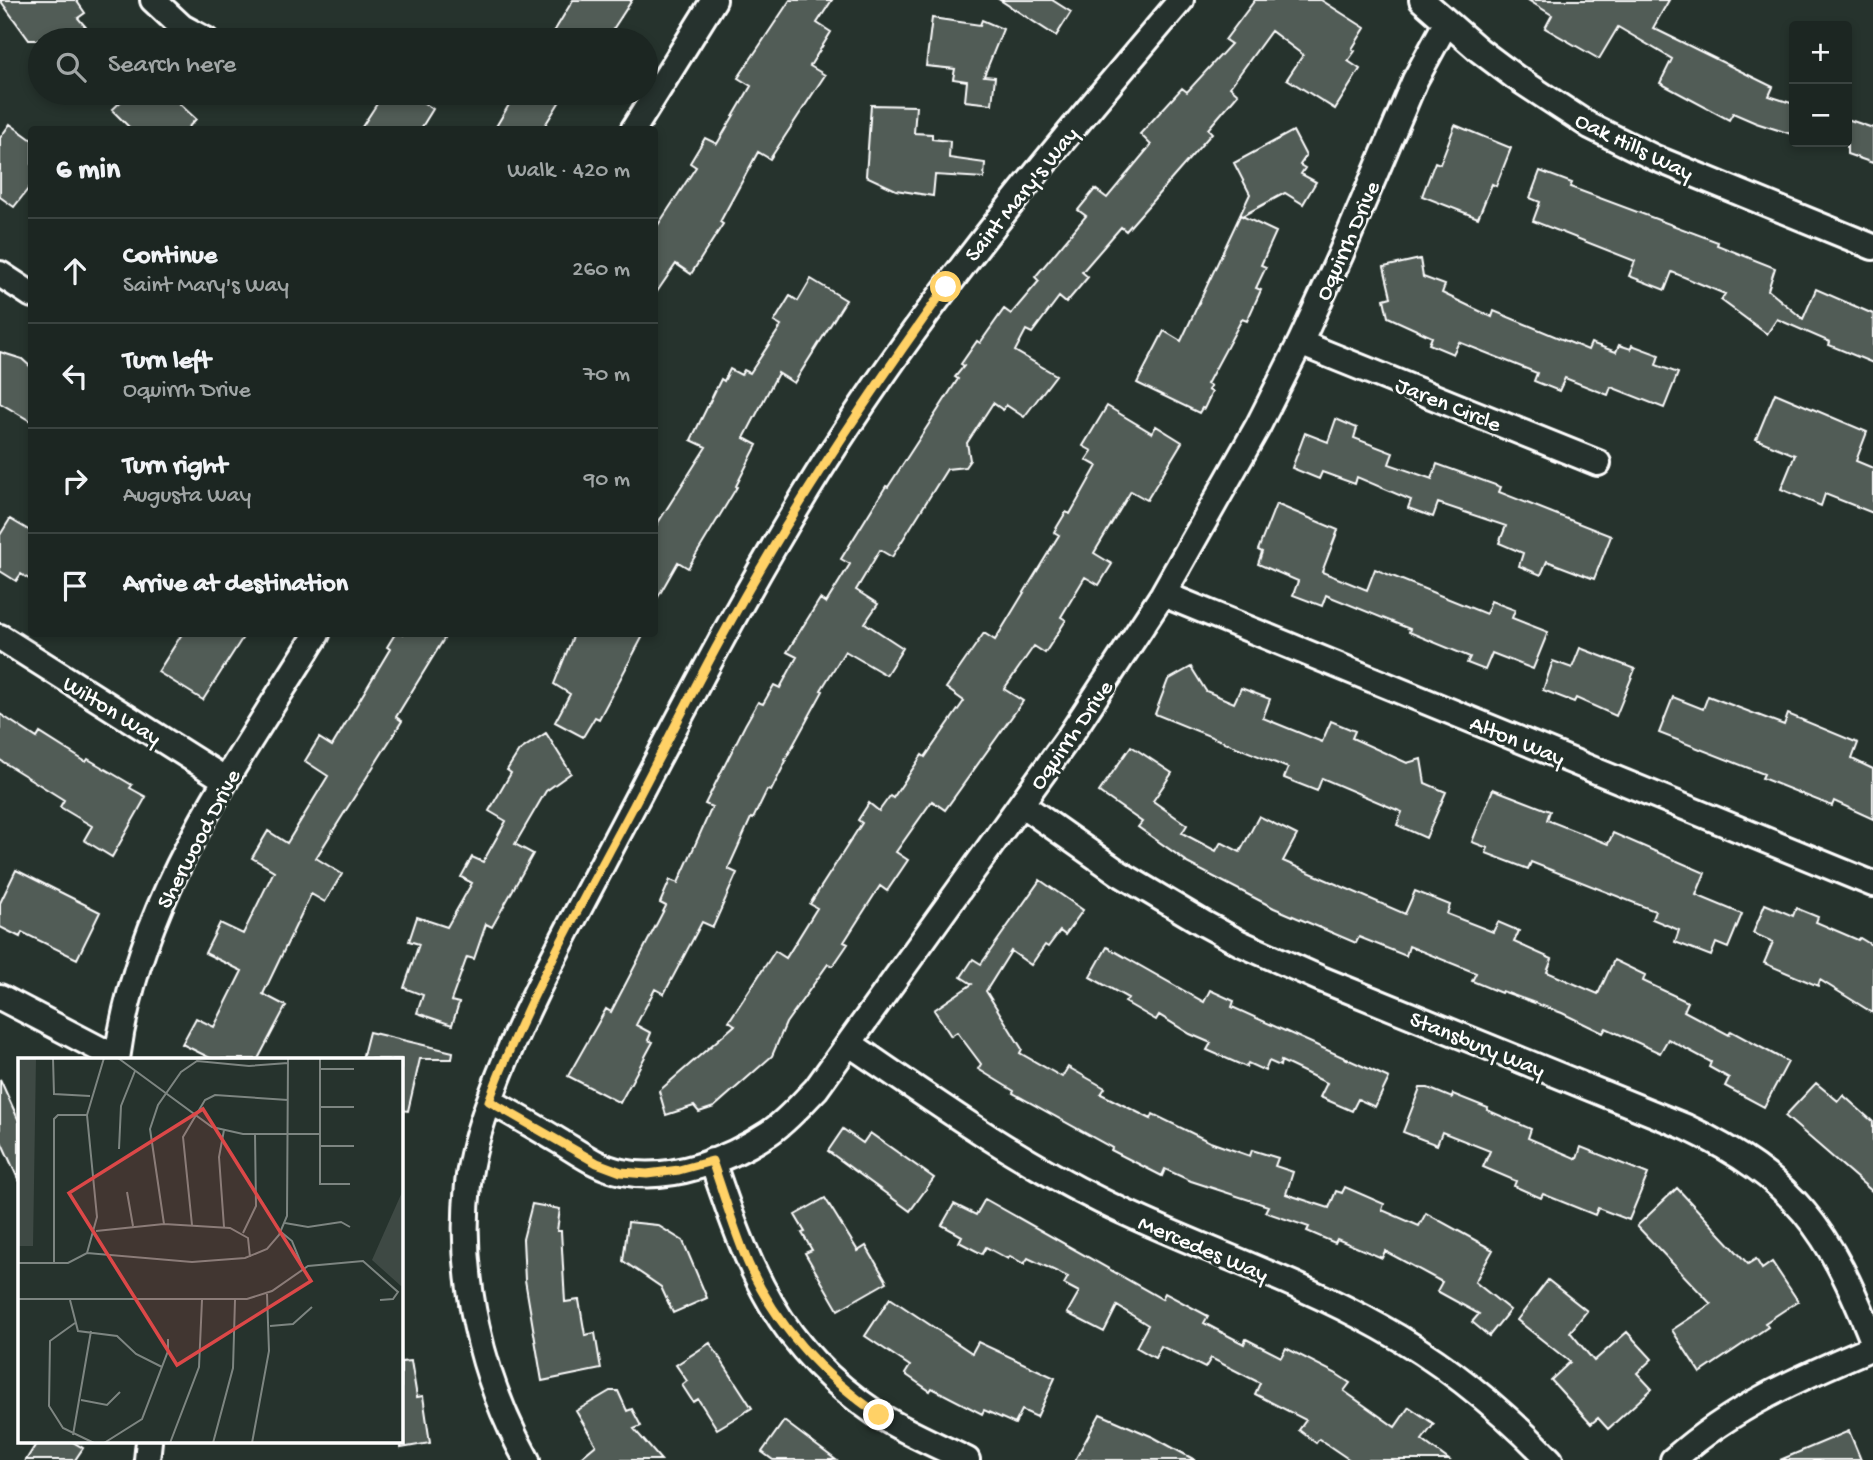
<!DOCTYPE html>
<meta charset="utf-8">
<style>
body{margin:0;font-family:"Gochi Hand",sans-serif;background:#29322f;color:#f1f3f6}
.controls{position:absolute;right:21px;top:21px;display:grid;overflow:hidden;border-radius:7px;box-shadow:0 4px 10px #0003}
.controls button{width:63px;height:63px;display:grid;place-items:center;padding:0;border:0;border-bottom:2px solid #3a4340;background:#1c2622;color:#f1f3f6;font:35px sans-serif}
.stop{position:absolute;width:21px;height:21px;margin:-16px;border:5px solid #ffd166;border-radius:50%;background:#fff}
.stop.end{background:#ffd166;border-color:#fff;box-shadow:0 2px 7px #0008}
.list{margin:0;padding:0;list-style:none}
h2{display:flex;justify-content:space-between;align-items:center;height:91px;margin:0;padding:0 28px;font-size:30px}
h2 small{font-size:23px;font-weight:400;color:#a0a5a5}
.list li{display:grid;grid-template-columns:46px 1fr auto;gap:21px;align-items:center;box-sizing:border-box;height:105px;padding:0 28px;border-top:2px solid #3a4340}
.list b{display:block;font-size:26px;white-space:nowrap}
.list p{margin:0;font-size:23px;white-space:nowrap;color:#a0a5a5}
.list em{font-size:23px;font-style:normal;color:#a0a5a5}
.icon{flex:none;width:38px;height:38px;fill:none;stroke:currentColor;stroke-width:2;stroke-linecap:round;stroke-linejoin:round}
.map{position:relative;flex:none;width:1873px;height:1460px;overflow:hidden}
.search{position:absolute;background:#1c2622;box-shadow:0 4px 10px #0003;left:28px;top:28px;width:630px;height:77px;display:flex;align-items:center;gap:18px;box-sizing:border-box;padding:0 24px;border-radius:38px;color:#a0a5a5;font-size:26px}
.panel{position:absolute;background:#1c2622;box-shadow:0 4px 10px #0003;left:28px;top:126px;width:630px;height:511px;border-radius:7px}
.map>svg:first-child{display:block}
.building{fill:#515c57;stroke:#fff;stroke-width:2}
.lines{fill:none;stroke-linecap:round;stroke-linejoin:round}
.street-casing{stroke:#fff;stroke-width:30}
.street{stroke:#26332d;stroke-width:24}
.route{stroke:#ffd166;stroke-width:9}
.labels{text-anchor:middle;stroke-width:6;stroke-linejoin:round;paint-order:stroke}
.street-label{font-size:23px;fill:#fff;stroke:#26332d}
.inset-road{fill:none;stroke:#7d8581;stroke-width:2}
.view{fill:#dc4848;fill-opacity:0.15;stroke:#dc4848;stroke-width:3.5}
.inset-edge{fill:none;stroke:#fff;stroke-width:3.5}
</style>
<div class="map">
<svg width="1873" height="1460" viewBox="0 0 1873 1460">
<rect width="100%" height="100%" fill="#26332d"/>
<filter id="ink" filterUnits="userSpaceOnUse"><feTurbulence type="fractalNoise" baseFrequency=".0143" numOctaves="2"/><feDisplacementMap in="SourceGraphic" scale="14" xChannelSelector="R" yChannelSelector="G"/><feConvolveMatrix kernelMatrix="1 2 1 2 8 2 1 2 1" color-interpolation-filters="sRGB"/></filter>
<g filter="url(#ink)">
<path class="building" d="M0 0H76L85 13 78 18 97 40H29Z
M573 0H632L606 40H549Z
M790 0H832L817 23 831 32 810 66 825 75 770 159 758 152 720 222 723 224 691 274 676 264 654 296V231L696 167 690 163 705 138 717 144 751 86 738 78Z
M1000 0H1052L1071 12 1056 36Z
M1255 0H1321L1365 28 1352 49 1355 51 1348 61 1360 69 1335 109 1287 79 1303 55 1271 31 1230 87 1238 94 1208 129 1212 133 1126 231 1121 227 1082 272 1088 277 1066 303 1059 297 1032 333 1026 330 1015 351 1056 375 1024 417 1006 405 1003 410 993 403 967 443 970 460 965 467 947 469 892 557 880 550 856 590 878 604 865 623 903 648 886 675 845 651 821 690 823 691 785 760 786 761 771 791 767 790 753 819 751 818 728 869 737 873 713 927 702 922 664 994 655 989 636 1025 651 1033 648 1040 653 1042 620 1103 568 1076 606 1009 611 1012 666 906 660 903 670 880 678 883 712 807 705 804 745 725 758 702 763 704 774 685 780 688 797 657 787 652 820 599 826 603 850 564 841 559 886 486 888 487 958 379 955 377 964 366 961 364 977 341 980 343 1004 309 1011 314 1039 281 1035 277 1086 216 1078 210 1095 189 1107 198 1151 145 1140 134 1182 88 1187 92 1231 44 1225 40Z
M1528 0H1669L1653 28 1773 87 1769 96 1794 104V135L1756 123 1733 113 1729 120 1660 83 1672 59 1618 27 1599 59 1545 28 1552 15Z
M932 18 980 25 982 20 1003 29 984 76 995 77 992 104 965 101 967 81 953 79 955 69 926 66Z
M130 93H168L196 119 186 130H132L112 110Z
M384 93H409L433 109 420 130H360Z
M516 93H565L542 130H494Z
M871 105 916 106 914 133 932 134V139L950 141 949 158 985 163 984 178 935 175 933 196 896 190 866 176Z
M1847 119 1873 128V163L1847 154Z
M10 124 32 140V184L14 207 0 197V138Z
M1455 125 1511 148 1496 186 1492 184 1478 218 1422 196 1435 162 1440 164Z
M1293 131 1306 156 1300 165 1305 168 1301 174 1316 182 1303 204 1285 193 1242 216 1276 232 1261 265 1266 267 1256 288 1261 290 1247 321 1242 319 1207 384 1211 386 1208 390 1212 392 1204 409 1202 408 1199 413 1137 383 1164 331 1181 341 1250 194 1234 163Z
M1540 171 1572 183 1570 187 1718 242 1717 245 1775 268 1768 290 1803 319 1816 289 1873 314V363L1829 345 1830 342 1777 319 1767 334 1721 300 1725 294 1672 272 1665 290 1629 276 1635 261 1533 221 1540 202 1530 198Z
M1420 259 1423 277 1445 285 1442 293 1492 317 1494 311 1588 350 1591 343 1616 352 1619 345 1631 349 1632 345 1659 355 1656 365 1678 373 1664 408 1611 387 1608 395 1565 378 1559 391 1534 381 1537 373 1459 342 1453 354 1429 344 1432 337 1388 317 1384 299 1391 297 1384 267Z
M811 279 846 300 794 383 778 373 744 438 757 445 736 486 737 487 688 568 678 562 654 604V529L706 447 691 440 721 379 724 381 730 369 741 375 744 370 750 373 781 326 774 322 790 296 798 301Z
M0 352 22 359 32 368V422L0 403Z
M1775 393 1867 432 1856 461 1873 468V513L1825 494 1821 506 1781 489 1795 455 1756 439Z
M1107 406 1152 433 1156 426 1182 442 1147 500 1131 491 1094 553 1112 564 1099 585 1085 577 1061 617 1066 620 1045 653 1034 646 1004 689 1023 701 945 810 932 801 896 852 908 860 887 891 880 886 844 942 848 944 833 966 828 964 786 1023 772 1056 714 1107 699 1112 694 1106 666 1115 659 1091 735 1025 729 1021 775 951 786 958 817 908 810 904 862 823 858 820 869 803 879 811 890 796 893 798 922 755 925 757 964 701 946 688 984 633 995 640 1059 535 1054 532 1066 512 1070 514 1097 466 1086 460 1092 451 1083 446Z
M1336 419 1357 428 1354 438 1393 453 1389 464 1432 479 1437 464 1501 487 1499 492 1611 536 1594 579 1547 561 1541 575 1519 566 1523 553 1499 543 1506 526 1438 503 1433 517 1408 508 1411 500 1357 477 1355 484 1322 472 1319 479 1292 468 1305 433 1328 442Z
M1276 504 1338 530 1322 572 1367 590 1375 569 1486 614 1491 601 1515 610 1512 618 1548 632 1533 669 1492 653 1485 670 1467 663 1470 657 1409 632 1410 629 1326 595 1322 606 1293 595 1298 581 1258 564 1262 552 1258 550Z
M10 519 32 532V581L21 574 16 581 0 571V535Z
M182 634H245L203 700 158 672Z
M395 634H447L396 717 402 721 316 858 342 874 325 902 311 894 263 994 286 1006 258 1059H212L182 1044 196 1018 214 1027 242 971 205 953 220 923 243 934 274 871 252 858 268 831 287 843 328 776 305 761 319 738 332 746 390 649 387 647Z
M574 634H644L599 719 595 717 583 737 555 722 570 694 554 684Z
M1580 648 1635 669 1616 716 1576 698 1574 702 1543 690 1553 661 1572 668Z
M1191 667 1206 691 1234 703 1241 688 1270 699 1263 718 1322 742 1331 721 1355 731 1352 738 1407 763 1421 759 1425 783 1446 792 1426 838 1397 825 1402 812 1322 778 1317 791 1284 778 1288 768 1155 714 1168 680Z
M1708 696 1784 725 1788 714 1858 743 1852 759 1873 769V819L1834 801 1832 806 1762 778 1764 774 1659 733 1673 697 1703 709Z
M0 714 37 738 40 733 86 762 88 759 132 785 130 788 146 797 112 857 84 840 92 826 60 807 64 800 0 760Z
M546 733 571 773 546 791 515 844 533 854 492 927 486 924 474 959 467 957 451 1001 459 1003 452 1025 417 1013 423 995 404 988 419 944 409 941 417 917 447 927 472 883 461 877 472 857 483 862 506 821 489 811 511 773 507 770 519 751Z
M1131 746 1172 773 1153 801 1187 825 1182 833 1216 851 1221 842 1240 852 1259 816 1297 835 1283 861 1405 914 1415 891 1450 905 1447 914 1493 932 1498 922 1519 931 1514 942 1552 959 1547 972 1598 994 1614 960 1645 975 1643 981 1688 1002 1684 1011 1729 1035 1731 1031 1788 1062 1764 1107 1725 1086 1729 1078 1709 1067 1711 1062 1668 1039 1660 1053 1606 1028 1603 1033 1562 1013 1502 991 1501 993 1472 981 1476 973 1409 946 1406 956 1359 937 1356 943 1274 908 1185 862 1186 861 1138 827 1142 822 1099 792Z
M1493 789 1550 811 1547 820 1608 844 1613 833 1705 873 1696 895 1742 914 1728 948 1716 943 1711 956 1675 942 1679 930 1652 919 1655 911 1531 862 1528 869 1486 853 1488 848 1472 842Z
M16 870 100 912 77 959 22 932 20 937 0 927V903Z
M1040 880 1083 910 1065 935 1060 931 1048 947 1045 945 1031 965 1011 951 986 991 1022 1049 1020 1053 1062 1077 1068 1067 1105 1088 1101 1094 1151 1119 1153 1114 1210 1142 1250 1156 1252 1150 1278 1158 1275 1166 1293 1172 1286 1194 1329 1208 1336 1191 1342 1193 1345 1187 1384 1204 1382 1210 1419 1226 1426 1213 1493 1250 1475 1282 1510 1310 1489 1336 1472 1322 1479 1314 1437 1291 1442 1282 1385 1251 1382 1258 1337 1239 1335 1243 1307 1231 1309 1227 1265 1212 1268 1206 1191 1181 1165 1169 1162 1176 1111 1150 1112 1148 1013 1093 1014 1091 978 1069 981 1064 957 1032 951 1036 934 1010 972 984 961 977 973 959 981 964Z
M1765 904 1793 916 1796 908 1818 917 1816 922 1858 940 1860 938 1873 946V1013L1820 980 1818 986 1764 963 1773 942 1753 933Z
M1107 947 1204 1002 1210 990 1234 1001 1232 1007 1389 1078 1375 1107 1358 1099 1352 1111 1320 1097 1327 1083 1281 1061 1280 1066 1269 1061 1265 1071 1248 1063 1246 1067 1207 1050 1211 1043 1190 1034 1159 1015 1156 1020 1125 1002 1128 998 1090 977Z
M369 1032 453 1052 452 1059H420L408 1111 401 1110V1059H362Z
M0 1079 19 1121V1181L0 1139Z
M1816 1083 1838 1101 1843 1095 1873 1122V1192L1785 1116Z
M1420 1088H1428L1452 1098 1453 1094 1488 1108 1487 1110 1531 1129 1528 1138 1577 1159 1581 1147 1648 1174 1629 1220 1598 1208 1595 1215 1543 1194 1541 1198 1514 1186 1516 1181 1483 1167 1490 1151 1442 1132 1437 1145 1403 1132Z
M843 1129 863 1143 870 1133 934 1178 910 1211 828 1151Z
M1677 1188 1748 1264 1756 1259 1762 1269 1772 1262 1798 1301 1765 1323 1768 1327 1700 1373 1672 1330 1711 1304 1637 1226Z
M825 1198 858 1251 866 1246 887 1282 838 1310 805 1253 812 1250 802 1233 805 1232 795 1215Z
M985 1199 1162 1299 1165 1293 1208 1316 1204 1323 1244 1344 1246 1339 1281 1357 1286 1348 1335 1373 1350 1383 1344 1391 1395 1427 1409 1407 1434 1424 1422 1440 1449 1460H1350L1319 1439 1316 1443 1299 1430 1306 1420 1255 1394 1260 1383 1211 1358 1205 1368 1161 1346 1155 1358 1136 1347 1148 1325 1117 1306 1104 1332 1067 1313 1079 1292 1064 1284 1068 1277 1028 1258 1024 1264 1010 1256 1008 1259 986 1247 982 1254 959 1242 962 1236 942 1225 954 1204 976 1215Z
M532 1204 560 1209 557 1231H561L565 1302 579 1300 585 1335 595 1333 601 1369 542 1381 525 1280 523 1239Z
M628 1222 657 1225 683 1241 707 1298 673 1313 661 1287 623 1261Z
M1548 1280 1587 1311 1570 1332 1594 1361 1627 1332 1652 1359 1637 1373 1652 1389 1608 1429 1598 1418 1591 1424 1551 1380 1570 1362 1517 1320Z
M890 1298 972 1353 978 1342 1055 1378 1037 1417 1022 1410 1015 1424 984 1410 982 1414 932 1388 930 1391 905 1374 910 1366 865 1336Z
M710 1343 752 1408 717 1429 698 1399 693 1402 682 1385 687 1381 676 1365Z
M411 1361 417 1397 423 1396 430 1443 401 1448V1362Z
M610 1391H618L627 1411 632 1409 641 1426 634 1429 661 1460H578L596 1445 576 1411Z
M1100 1414 1153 1437 1195 1460H1075Z
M784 1421 836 1460H773L762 1452Z
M1849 1431 1861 1460H1780Z
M38 1441H71L83 1448 75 1460H26Z"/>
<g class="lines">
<g class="street-casing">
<path id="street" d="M153 0 182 27 206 40
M1422 0 1479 50 1515 77 1590 126 1655 158 1873 247
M633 130 714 0
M0 274 32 295
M1300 343 1598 463
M1163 594 1873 884
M0 637 226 780
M1021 804 1119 873 1203 923 1240 943 1321 979 1686 1127C1795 1179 1830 1231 1873 1341
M0 997 117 1058
M850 1044C931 1099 1012 1157 1101 1201 1192 1246 1291 1277 1380 1327 1444 1362 1500 1408 1550 1460
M117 1059C138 898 234 768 317 634
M490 1101C513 1114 536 1127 559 1141 579 1153 599 1168 622 1172 671 1182 728 1160 769 1133 787 1121 801 1104 816 1089L1071 734 1163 594 1258 426 1300 343 1340 256 1415 80 1446 23
M712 1161C749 1270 777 1347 877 1414 905 1432 937 1445 967 1460
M147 1460 149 1441
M527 1460C481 1378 458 1277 468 1184 471 1153 481 1123 492 1094 522 1012 565 936 605 859 683 712 757 564 849 425 948 275 1064 137 1181 0
M1673 1460C1732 1407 1801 1377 1873 1347"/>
</g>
<use href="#street" class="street"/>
</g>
</g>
<g class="lines" filter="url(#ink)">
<path class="route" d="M879 1415C823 1376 776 1326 748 1263 734 1230 724 1195 712 1161L679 1170 647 1174 621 1172 597 1163 489 1101C527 998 582 903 633 807 678 721 721 634 771 551 825 460 884 373 946 287"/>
</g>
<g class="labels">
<g class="street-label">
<text transform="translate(1635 145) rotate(26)" y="8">Oak Hills Way</text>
<text transform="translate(1020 193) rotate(-51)" y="8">Saint Mary's Way</text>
<text transform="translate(1346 240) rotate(-66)" y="8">Oquirrh Drive</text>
<text transform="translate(1449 403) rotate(22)" y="8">Jaren Circle</text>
<text transform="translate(113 709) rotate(32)" y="8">Wilton Way</text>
<text transform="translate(1070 734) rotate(-55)" y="8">Oquirrh Drive</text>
<text transform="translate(1518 739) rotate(22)" y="8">Alton Way</text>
<text transform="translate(197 838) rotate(-62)" y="8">Sherwood Drive</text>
<text transform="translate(1478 1043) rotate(22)" y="8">Stansbury Way</text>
<text transform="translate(1204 1247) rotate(23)" y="8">Mercedes Way</text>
</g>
</g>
<g transform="translate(18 1058)">
<rect width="385" height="385" fill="#26332d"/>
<path d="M0 0H18L15 188H0ZM385 132V227L383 228 354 202Z" fill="#3e4944"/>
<path class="inset-road" d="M35 0 36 36 72 38M100 0 194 69 225 76H301M302 0V126H332M301 11H336M301 49H336M301 88H336M101 91 103 48 117 13M109 134 115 168M267 165 290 169 323 164 332 169M146 166 132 71 140 47 163 14 179 3 231 8 270 5M174 167 165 79 187 42 197 37 270 42M206 169 201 99 206 72M78 173 146 166 212 170 230 180 232 199M263 174 274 183 285 210M225 175 238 148 237 76M69 195 79 159 69 57 86 0M0 205H50L69 195 174 204 227 200 249 191 261 177 269 158 270 0M36 205V61L40 57H69M0 241H229L254 233 290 208 345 203 380 234 375 241 362 242M52 242 60 273 99 278 118 296 144 309M57 265 32 283 31 348 45 370 76 385M252 268 275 266 294 249M63 342 89 347 102 334M55 377 73 273M86 385 124 361 150 293V281M152 385 181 309 184 242M195 385 215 310 217 242M234 385 251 293 249 236"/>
<path class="view" d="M185 51 293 223 159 307 51 135Z"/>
<rect width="385" height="385" class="inset-edge"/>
</g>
</svg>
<div class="controls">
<button>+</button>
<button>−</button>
</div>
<div class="stop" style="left:946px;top:287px"></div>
<div class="stop end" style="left:879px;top:1415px"></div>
<div class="search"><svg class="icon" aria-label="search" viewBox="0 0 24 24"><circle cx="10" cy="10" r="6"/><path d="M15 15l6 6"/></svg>Search here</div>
<section class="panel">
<h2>6 min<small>Walk · 420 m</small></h2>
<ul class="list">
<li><svg class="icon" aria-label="ahead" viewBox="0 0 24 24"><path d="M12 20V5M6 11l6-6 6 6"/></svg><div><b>Continue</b><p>Saint Mary's Way</p></div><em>260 m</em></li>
<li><svg class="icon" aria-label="left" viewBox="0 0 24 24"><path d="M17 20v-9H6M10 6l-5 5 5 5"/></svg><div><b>Turn left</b><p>Oquirrh Drive</p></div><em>70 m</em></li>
<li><svg class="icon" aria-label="right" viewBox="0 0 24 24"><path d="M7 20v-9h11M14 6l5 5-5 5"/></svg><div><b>Turn right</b><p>Augusta Way</p></div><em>90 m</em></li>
<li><svg class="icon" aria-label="arrive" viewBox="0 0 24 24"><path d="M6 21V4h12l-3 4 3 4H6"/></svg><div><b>Arrive at destination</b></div></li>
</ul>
</section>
</div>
